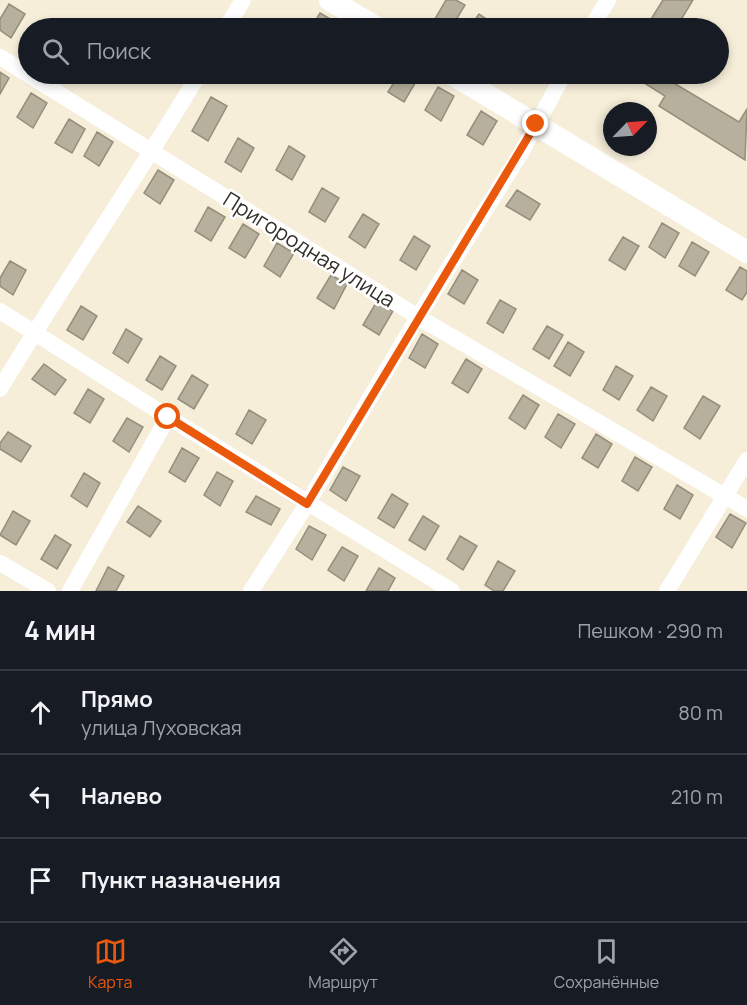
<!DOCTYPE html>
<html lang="ru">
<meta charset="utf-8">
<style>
body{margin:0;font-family:Manrope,sans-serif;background:#20242c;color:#f1f3f6}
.compass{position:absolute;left:603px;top:102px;width:54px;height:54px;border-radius:50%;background:#171b24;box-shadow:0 3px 9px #0003;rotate:65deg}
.stop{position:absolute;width:18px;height:18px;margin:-14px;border:4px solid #ea580c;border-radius:50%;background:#fff}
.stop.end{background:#ea580c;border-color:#fff;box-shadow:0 2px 6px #0008}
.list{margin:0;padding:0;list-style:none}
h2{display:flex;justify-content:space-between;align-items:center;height:78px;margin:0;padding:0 24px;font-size:26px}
h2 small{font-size:20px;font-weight:400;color:#9ea1a6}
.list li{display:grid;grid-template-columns:39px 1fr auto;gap:18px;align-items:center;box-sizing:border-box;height:84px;padding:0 24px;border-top:2px solid #363941}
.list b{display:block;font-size:22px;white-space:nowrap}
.list p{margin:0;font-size:20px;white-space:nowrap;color:#9ea1a6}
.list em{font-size:20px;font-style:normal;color:#9ea1a6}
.icon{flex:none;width:33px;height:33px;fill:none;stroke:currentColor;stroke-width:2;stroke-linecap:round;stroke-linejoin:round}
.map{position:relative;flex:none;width:747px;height:591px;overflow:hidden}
.search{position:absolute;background:#171b24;box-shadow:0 3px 9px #0003;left:18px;right:18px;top:18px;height:66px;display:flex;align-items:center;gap:15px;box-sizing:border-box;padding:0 21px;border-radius:33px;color:#9ea1a6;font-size:22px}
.sheet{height:330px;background:#171b24}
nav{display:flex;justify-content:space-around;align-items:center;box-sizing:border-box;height:84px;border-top:2px solid #363941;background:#171b24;font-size:16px;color:#9ea1a6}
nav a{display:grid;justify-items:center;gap:3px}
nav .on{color:#ea580c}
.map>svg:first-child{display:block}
.building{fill:#b7b09d;stroke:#958e7b;stroke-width:1.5}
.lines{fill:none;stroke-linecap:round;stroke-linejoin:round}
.minor{stroke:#fff;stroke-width:16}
.secondary{stroke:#fff;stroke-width:22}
.route{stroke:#ea580c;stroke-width:8}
.labels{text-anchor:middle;stroke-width:5;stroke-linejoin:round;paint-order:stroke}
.street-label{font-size:21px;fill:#333029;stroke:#fff}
</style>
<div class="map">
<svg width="747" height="591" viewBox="0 0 747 591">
<rect width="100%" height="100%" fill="#f6eed9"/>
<path class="building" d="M446 0H456L465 5 451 28 435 19Z
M663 0H693L676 28H655L648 24Z
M9 4 25 14 11 38 0 30V19Z
M320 13 337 23 333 28H311Z
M479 14 500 28H469Z
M0 72 9 78 0 94Z
M399 74H410L418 78 404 102 388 92Z
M630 74H677L672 82 739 122 747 109 745 160 659 106 665 96Z
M438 87 454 96 441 121 425 110Z
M31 93 47 103 33 128 17 117Z
M211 97 227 106 208 141 192 131Z
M481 111 497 121 483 145 467 135Z
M69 119 85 129 72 153 55 143Z
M97 132 113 142 99 166 84 156Z
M238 138 254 148 241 172 225 162Z
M289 146 305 156 292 180 276 170Z
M158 170 174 180 160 204 144 193Z
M322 188 339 198 325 222 309 212Z
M517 190 540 204 530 220 506 206Z
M208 207 225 217 211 241 195 231Z
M363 214 379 224 365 248 349 237Z
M662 223 679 233 665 258 649 247Z
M243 224 259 234 245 258 229 248Z
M414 236 430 246 416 270 400 260Z
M623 237 639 246 625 270 609 260Z
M692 242 709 252 695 276 679 266Z
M277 243 294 253 280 277 264 266Z
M10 261 26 270 13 295 0 286V278Z
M740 267 747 271V292L742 300 726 290Z
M462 270 478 280 464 304 448 294Z
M331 275 347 284 334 309 317 298Z
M500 300 516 309 503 333 487 323Z
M377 301 393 311 379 335 363 325Z
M81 306 97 316 83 340 67 330Z
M547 326 563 335 549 359 533 349Z
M126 329 142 339 128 363 113 353Z
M422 334 438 344 425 368 409 358Z
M568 342 584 352 570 376 554 366Z
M160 356 176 366 162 390 146 380Z
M466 359 482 369 468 393 452 383Z
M44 364 66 380 55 395 32 379Z
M616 366 633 376 619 400 603 390Z
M192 375 208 385 194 409 178 399Z
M651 387 667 396 653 421 637 410Z
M88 389 104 399 90 423 74 413Z
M523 395 539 405 525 429 509 418Z
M703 396 720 406 700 439 684 428Z
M249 410 266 420 252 444 236 434Z
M558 414 575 424 561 448 545 437Z
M127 418 143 427 129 452 113 441Z
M8 432 31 446 21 462 0 449V443Z
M596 434 612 444 598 468 582 458Z
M182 448 199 458 185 482 169 472Z
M635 457 652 467 638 491 622 481Z
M343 467 360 476 346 501 330 490Z
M217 472 233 481 220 506 204 495Z
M84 473 100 483 87 507 71 496Z
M677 485 693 495 680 519 664 509Z
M392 494 408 504 394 528 378 518Z
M256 496 280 509 271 525 246 512Z
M138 506 161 521 150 537 127 522Z
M13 511 30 521 16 545 0 535Z
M730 514 746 523 732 548 716 537Z
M423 516 439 526 425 550 409 540Z
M309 526 326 535 312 560 296 549Z
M55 535 71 545 57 569 41 559Z
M460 536 477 546 463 570 447 559Z
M342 547 358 556 344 581 328 570Z
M498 561 515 571 503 591H494L485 585Z
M108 567 124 576 116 591H96Z
M379 568 395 578 388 591H366Z"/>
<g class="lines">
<path class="minor" d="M226 28 243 0
M591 28 608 0
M0 57 418 317 747 509
M0 311 168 417 452 591
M0 389C64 282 136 180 199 74
M0 563 48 591
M70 591 168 417
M251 591 307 504 418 317 521 153 564 74
M667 591 747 460"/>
<path class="secondary" d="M330 0 377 28
M452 74 747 252"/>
</g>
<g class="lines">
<path class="route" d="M168 417 307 504 536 124"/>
</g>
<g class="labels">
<g class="street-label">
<text transform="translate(309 250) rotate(32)" y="7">Пригородная улица</text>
</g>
</g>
</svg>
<svg class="compass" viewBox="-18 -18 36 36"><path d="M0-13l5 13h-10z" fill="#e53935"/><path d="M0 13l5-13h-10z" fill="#9ea1a6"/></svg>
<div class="stop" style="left:168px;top:417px"></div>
<div class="stop end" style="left:536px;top:124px"></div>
<div class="search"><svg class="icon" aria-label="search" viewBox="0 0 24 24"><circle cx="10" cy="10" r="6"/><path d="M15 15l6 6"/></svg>Поиск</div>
</div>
<section class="sheet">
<h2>4 мин<small>Пешком · 290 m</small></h2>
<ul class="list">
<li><svg class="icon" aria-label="ahead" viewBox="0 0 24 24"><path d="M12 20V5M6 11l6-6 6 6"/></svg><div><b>Прямо</b><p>улица Луховская</p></div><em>80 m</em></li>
<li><svg class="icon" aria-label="left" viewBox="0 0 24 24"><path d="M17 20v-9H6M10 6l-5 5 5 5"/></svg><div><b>Налево</b></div><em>210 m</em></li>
<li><svg class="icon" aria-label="arrive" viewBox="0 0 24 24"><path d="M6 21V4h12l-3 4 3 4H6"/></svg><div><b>Пункт назначения</b></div></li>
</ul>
</section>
<nav>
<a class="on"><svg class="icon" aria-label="map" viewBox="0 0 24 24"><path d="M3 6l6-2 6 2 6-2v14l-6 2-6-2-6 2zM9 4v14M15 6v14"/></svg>Карта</a>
<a><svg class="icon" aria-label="directions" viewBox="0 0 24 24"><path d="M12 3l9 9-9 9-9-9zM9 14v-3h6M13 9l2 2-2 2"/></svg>Маршрут</a>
<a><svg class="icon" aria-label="saved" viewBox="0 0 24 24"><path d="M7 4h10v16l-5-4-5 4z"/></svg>Сохранённые</a>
</nav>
